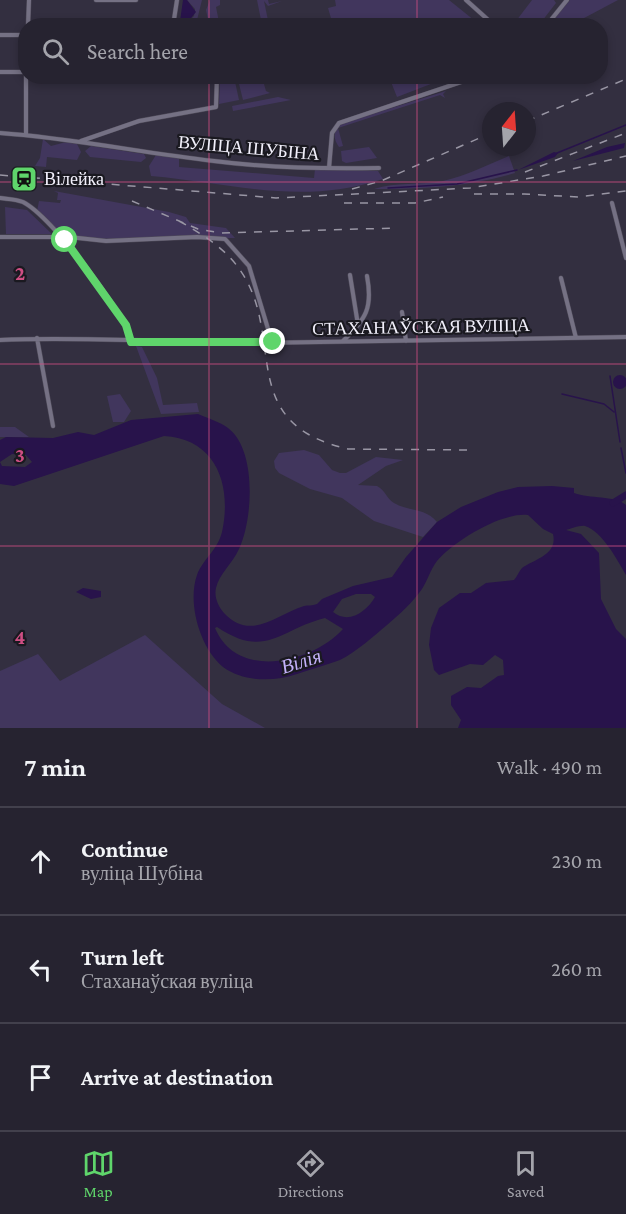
<!DOCTYPE html>
<meta charset="utf-8">
<style>
body{margin:0;font-family:"Crimson Pro",serif;background:#2e2b38;color:#f1f3f6}
.compass{position:absolute;left:482px;top:102px;width:54px;height:54px;border-radius:50%;background:#262330;box-shadow:0 3px 9px #0003;rotate:17deg}
.stop{position:absolute;width:18px;height:18px;margin:-14px;border:4px solid #5fd56b;border-radius:50%;background:#fff}
.stop.end{background:#5fd56b;border-color:#fff;box-shadow:0 2px 6px #0008}
.list{margin:0;padding:0;list-style:none}
h2{display:flex;justify-content:space-between;align-items:center;height:78px;margin:0;padding:0 24px;font-size:26px}
h2 small{font-size:20px;font-weight:400;color:#a4a4ab}
.list li{display:grid;grid-template-columns:39px 1fr auto;gap:18px;align-items:center;box-sizing:border-box;height:108px;padding:0 24px;border-top:2px solid #42404c}
.list b{display:block;font-size:22px;white-space:nowrap}
.list p{margin:0;font-size:20px;white-space:nowrap;color:#a4a4ab}
.list em{font-size:20px;font-style:normal;color:#a4a4ab}
.icon{flex:none;width:33px;height:33px;fill:none;stroke:currentColor;stroke-width:2;stroke-linecap:round;stroke-linejoin:round}
.map{position:relative;flex:none;width:626px;height:728px;overflow:hidden}
.search{position:absolute;background:#262330;box-shadow:0 3px 9px #0003;left:18px;right:18px;top:18px;height:66px;display:flex;align-items:center;gap:15px;box-sizing:border-box;padding:0 21px;border-radius:24px;color:#a4a4ab;font-size:22px}
.sheet{height:402px;background:#262330}
nav{display:flex;justify-content:space-around;align-items:center;box-sizing:border-box;height:84px;border-top:2px solid #42404c;background:#262330;font-size:16px;color:#a4a4ab}
nav a{display:grid;justify-items:center;gap:3px}
nav .on{color:#5fd56b}
.map>svg:first-child{display:block}
.green{fill:#41365d}
.water{fill:#28134b;fill-rule:evenodd}
.lines{fill:none;stroke-linecap:round;stroke-linejoin:round}
.stream{stroke:#28134b;stroke-width:1.5}
.river{stroke:#28134b;stroke-width:7}
.minor-casing{stroke:#4f4b59;stroke-width:5}
.minor{stroke:#757184;stroke-width:4}
.rail{stroke:#9996a4;stroke-width:1.5;stroke-dasharray:8 8;stroke-linecap:butt}
.route{stroke:#5fd56b;stroke-width:8}
.grid{fill:none;stroke:#ce4e83;stroke-width:1.5;stroke-opacity:0.55}
.labels{text-anchor:middle;stroke-width:4.5;stroke-linejoin:round;paint-order:stroke}
.street-label{font-size:18px;fill:#f2f0fb;stroke:#1a1920}
.poi-label{font-size:18px;fill:#f2f0fb;stroke:#1a1920;text-anchor:start}
.water-label{font-size:20px;font-style:italic;fill:#c3b1f9;stroke:#1a1920}
.grid-label{font-size:20px;text-anchor:middle;font-weight:bold;fill:#ce4e83;stroke:#1a1920;stroke-width:4.5;stroke-linejoin:round;paint-order:stroke}
</style>
<div class="map">
<svg width="626" height="728" viewBox="0 0 626 728">
<rect width="100%" height="100%" fill="#332f40"/>
<path class="green" d="M187 0H202L197 20 186 24 194 16 195 9Z
M210 0H220V5L216 7 219 22 224 21 225 25H209L206 10Z
M257 0H268L269 4 282 1 268 6 264 1 269 25H262Z
M335 0H449L480 25H333L328 8 336 6Z
M532 0H554L556 3 539 25H513Z
M570 0H618L571 25H549Z
M220 77H234L239 100 219 104Z
M243 77H262L266 91 270 93 243 100 238 80Z
M389 77H449L397 97Z
M446 91 443 94 445 98 440 95 338 128 343 146 339 147C333 139 333 131 340 124Z
M278 97 291 100 233 111 232 106Z
M43 139 51 146 66 142 77 144 81 152 77 160 47 157 46 167 35 166 40 158Z
M91 146 144 154 146 158 141 162 90 157 85 151Z
M369 147 377 158 346 163 342 161 341 151Z
M156 155 179 158V167L314 178 315 169 378 171 383 179C301 206 232 183 151 176L149 166Z
M509 156 515 173C469 187 422 189 374 189 396 182 419 185 443 181 466 176 487 165 509 156Z
M54 191 169 212 186 217 190 223 226 228 235 238 105 240 63 234 37 211 39 201 60 203 61 200H57L58 193Z
M5 207 27 210 52 234H6Z
M136 346 142 347 157 378 163 405 197 403 199 412 161 414Z
M120 394 131 411 124 422H113L107 396Z
M0 427H15L29 437H0Z
M304 450 319 455 332 470 340 473H346L376 457 403 460 386 466 358 485 377 486C385 490 387 499 394 503 407 511 426 508 437 522L423 537 374 521 342 498 310 489 279 473 275 468 274 461 279 453Z
M145 635 222 704 265 728H0V671L38 654 60 681Z"/>
<path class="water" d="M183 0H187L196 12 186 24 180 21Z
M625 143 624 148 573 161 607 147Z
M554 152 558 153 555 157 518 170Z
M613 382a7 7 0 1 1 14 0a7 7 0 1 1-14 0Z
M198 414C207 418 220 422 228 428 257 450 253 519 239 549 233 563 219 574 216 588 214 597 218 606 224 613 251 642 277 614 304 606 308 605 312 606 317 604L322 599 353 586 392 577 406 557 437 522 461 507 498 492 518 487 552 486 574 488V493C590 499 614 495 626 505V575C618 561 602 531 585 526 580 525 570 529 566 530L581 534 599 553 601 599 616 629 626 639V728H458L461 720 451 705V696L467 687 481 688 498 676 504 675 503 660 495 655 483 665 470 664 439 675 434 670 429 645 431 628 439 608 460 593H471L486 583 514 580C517 577 519 571 522 568 534 559 558 555 553 534L543 529 528 515C501 512 454 541 437 561 430 570 428 580 422 589 413 602 400 614 387 625 374 636 356 652 340 660 327 665 311 669 297 674 274 682 243 682 223 667 200 648 187 603 197 575 203 559 217 551 222 532 232 486 217 439 164 436L14 486 0 484V440L6 437 53 438 78 432 94 435 131 420ZM12 454 26 455 32 462 25 467 2 466 0 462ZM356 594H371L375 597C367 611 349 625 333 612L342 599ZM325 618 343 629C312 663 237 681 215 628L217 627C266 660 280 629 325 618Z
M83 588 101 591V597L91 599 76 592Z"/>
<g class="lines">
<path class="stream" d="M557 153 626 125
M388 188 457 184 517 170
M610 376 620 442
M562 394 604 404 614 412
M621 448 626 473"/>
<path class="river" d="M613 503 626 495"/>
<g class="minor-casing">
<path id="minor" d="M96 0H136
M466 0 495 26
M28 26 29 0
M173 26 177 0
M546 26 567 0
M0 35H26
M0 72H26
M26 76V135
M0 133C72 138 142 153 214 161 268 168 324 169 379 168
M81 141 139 121 216 107 217 76
M329 168 332 133 339 123 479 76
M0 198C7 199 16 199 23 202 51 216 125 312 131 342
M612 203 626 258
M0 237H69L106 241 197 237 225 239 249 266 272 342
M350 275 358 325
M561 278 576 338
M402 312 406 341
M37 338 53 426
M0 340C86 336 172 343 258 343 381 342 503 338 626 337
M343 341C366 319 373 308 367 276"/>
</g>
<use href="#minor" class="minor"/>
<path class="rail" d="M527 121 626 79
M525 172 626 133
M0 175 276 198 470 188 543 176 626 156
M352 189 381 181 491 133
M474 194H524L578 197 626 191
M132 201 198 229 221 233 396 228
M344 203H415L443 197
M179 221C202 234 225 248 240 270 287 337 234 423 348 449L467 450"/>
</g>
<g class="lines">
<path class="route" d="M65 240 126 325 131 342H273"/>
</g>
<path class="grid" d="M209 0V26M417 0V26M209 76V728M417 76V728M0 182H626M0 364H626M0 546H626"/>
<defs>
<g id="station-square" transform="scale(1.35)"><rect x="-9" y="-9" width="18" height="18" rx="4" fill="#5fd56b" stroke="#1a1920"/><path d="M-3-6H3Q5-6 5-4V2Q5 4 3 4L4.5 6H3L1.5 4h-3L-3 6H-4.5L-3 4Q-5 4-5 2V-4Q-5-6-3-6ZM-3.5-4v3h7v-3ZM-3.5 1v1.5H-2V1ZM2 1v1.5H3.5V1Z" fill="#111"/></g>
</defs>
<g fill-rule="evenodd">
<use href="#station-square" x="24" y="179"/>
</g>
<g class="labels">
<g class="street-label">
<text transform="translate(249 148) rotate(5)" y="6">ВУЛІЦА ШУБІНА</text>
<text transform="translate(421 327) rotate(-1)" y="6">СТАХАНАЎСКАЯ ВУЛІЦА</text>
</g>
<g class="poi-label">
<text x="44" y="185">Вілейка</text>
</g>
<g class="water-label">
<text transform="translate(301 661) rotate(-18)" y="7">Вілія</text>
</g>
</g>
<g class="grid-label">
<text x="20" y="280">2</text>
<text x="20" y="462">3</text>
<text x="20" y="644">4</text>
</g>
</svg>
<svg class="compass" viewBox="-18 -18 36 36"><path d="M0-13l5 13h-10z" fill="#e53935"/><path d="M0 13l5-13h-10z" fill="#a4a4ab"/></svg>
<div class="stop" style="left:65px;top:240px"></div>
<div class="stop end" style="left:273px;top:342px"></div>
<div class="search"><svg class="icon" aria-label="search" viewBox="0 0 24 24"><circle cx="10" cy="10" r="6"/><path d="M15 15l6 6"/></svg>Search here</div>
</div>
<section class="sheet">
<h2>7 min<small>Walk · 490 m</small></h2>
<ul class="list">
<li><svg class="icon" aria-label="ahead" viewBox="0 0 24 24"><path d="M12 20V5M6 11l6-6 6 6"/></svg><div><b>Continue</b><p>вуліца Шубіна</p></div><em>230 m</em></li>
<li><svg class="icon" aria-label="left" viewBox="0 0 24 24"><path d="M17 20v-9H6M10 6l-5 5 5 5"/></svg><div><b>Turn left</b><p>Стаханаўская вуліца</p></div><em>260 m</em></li>
<li><svg class="icon" aria-label="arrive" viewBox="0 0 24 24"><path d="M6 21V4h12l-3 4 3 4H6"/></svg><div><b>Arrive at destination</b></div></li>
</ul>
</section>
<nav>
<a class="on"><svg class="icon" aria-label="map" viewBox="0 0 24 24"><path d="M3 6l6-2 6 2 6-2v14l-6 2-6-2-6 2zM9 4v14M15 6v14"/></svg>Map</a>
<a><svg class="icon" aria-label="directions" viewBox="0 0 24 24"><path d="M12 3l9 9-9 9-9-9zM9 14v-3h6M13 9l2 2-2 2"/></svg>Directions</a>
<a><svg class="icon" aria-label="saved" viewBox="0 0 24 24"><path d="M7 4h10v16l-5-4-5 4z"/></svg>Saved</a>
</nav>
